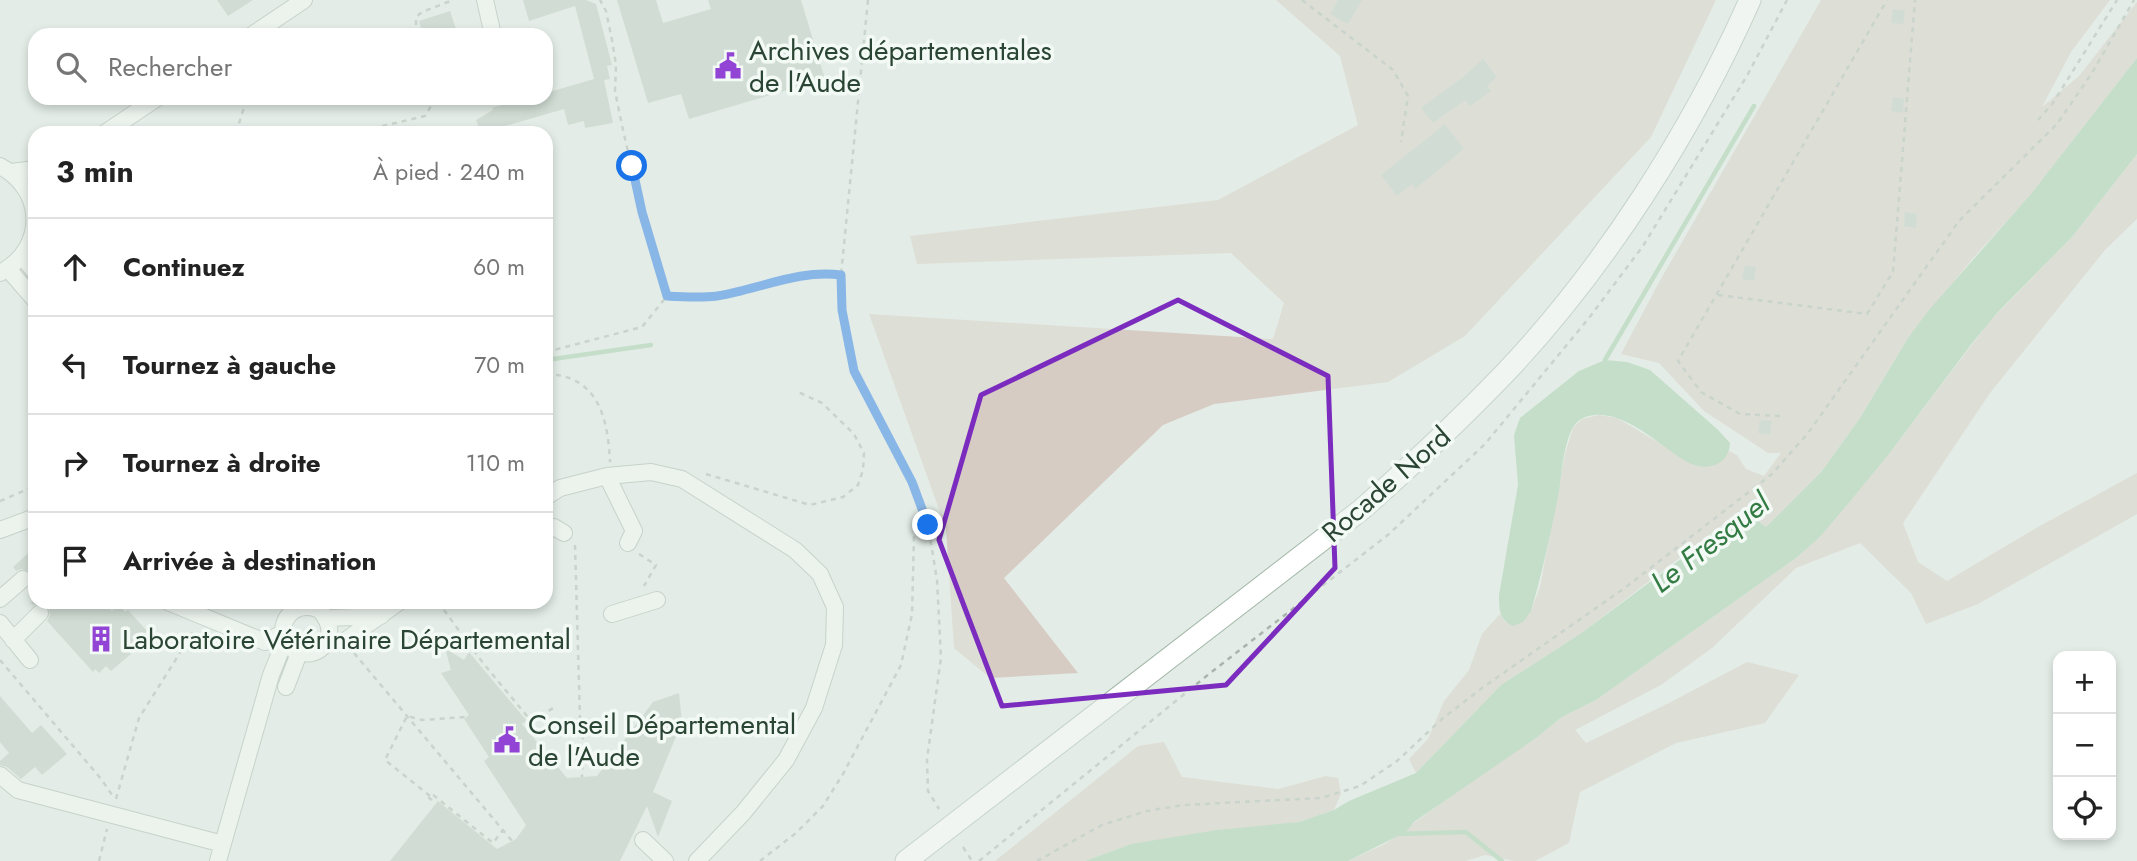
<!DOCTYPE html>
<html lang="fr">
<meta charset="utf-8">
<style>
body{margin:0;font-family:Jost,sans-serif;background:#f2f2f2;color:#222}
.controls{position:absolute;right:21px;bottom:21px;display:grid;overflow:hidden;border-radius:14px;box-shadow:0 4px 10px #0003}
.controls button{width:63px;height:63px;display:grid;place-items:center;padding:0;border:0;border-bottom:2px solid #e0e0e0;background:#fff;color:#222;font:35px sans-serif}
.stop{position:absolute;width:21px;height:21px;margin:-16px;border:5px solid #1a73e8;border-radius:50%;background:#fff}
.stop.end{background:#1a73e8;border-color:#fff;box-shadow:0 2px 7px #0008}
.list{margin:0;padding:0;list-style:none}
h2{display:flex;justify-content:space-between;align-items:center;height:91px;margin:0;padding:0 28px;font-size:30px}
h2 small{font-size:23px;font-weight:400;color:#767676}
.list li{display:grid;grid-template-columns:46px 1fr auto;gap:21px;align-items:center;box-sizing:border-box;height:98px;padding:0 28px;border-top:2px solid #e0e0e0}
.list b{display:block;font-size:26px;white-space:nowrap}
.list em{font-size:23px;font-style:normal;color:#767676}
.icon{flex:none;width:38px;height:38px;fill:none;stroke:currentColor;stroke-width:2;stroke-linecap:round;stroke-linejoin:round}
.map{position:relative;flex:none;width:2137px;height:861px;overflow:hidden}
.search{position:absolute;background:#fff;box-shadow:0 4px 10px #0003;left:28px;top:28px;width:525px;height:77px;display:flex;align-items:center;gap:18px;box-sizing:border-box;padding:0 24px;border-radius:21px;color:#767676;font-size:26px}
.panel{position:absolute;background:#fff;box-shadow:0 4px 10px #0003;left:28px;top:126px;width:525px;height:483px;border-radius:21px}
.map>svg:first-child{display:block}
.green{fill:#d6ccc4}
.water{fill:#9dcda7}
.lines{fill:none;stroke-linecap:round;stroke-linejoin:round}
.stream{stroke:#9dcda7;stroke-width:4.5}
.building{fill:#bacabf}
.minor-casing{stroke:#a4b3a9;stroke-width:18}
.major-casing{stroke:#a2b8a8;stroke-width:23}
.path{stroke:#a8b5ad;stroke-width:2.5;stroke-dasharray:5 5;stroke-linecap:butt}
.minor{stroke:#f6faf7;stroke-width:16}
.major{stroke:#fff;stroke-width:21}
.route{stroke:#1a73e8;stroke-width:9}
.marked{fill:none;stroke:#7b2cbf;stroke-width:5;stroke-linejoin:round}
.labels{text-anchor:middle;stroke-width:7;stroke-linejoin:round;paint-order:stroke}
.poi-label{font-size:28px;fill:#2a4533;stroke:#f3f9f5;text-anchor:start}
.street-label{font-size:28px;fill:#2a4533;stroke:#f3f9f5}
.water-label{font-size:30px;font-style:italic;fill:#327b43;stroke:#f3f9f5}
</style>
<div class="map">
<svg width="2137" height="861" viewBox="0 0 2137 861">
<rect width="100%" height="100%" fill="#e3ece6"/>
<path class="green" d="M1276 0H1716L1651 137 1465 336 1388 382 1214 404 1163 425 1004 578 1078 673 990 678 954 648 946 529 869 314 1273 339 1284 303 1231 253 917 264 910 236 1218 200 1358 125 1340 56Z
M1821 0H2110L2071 52 2042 107 2079 76 2137 2V58L2029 197 1974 257 1908 338 1860 418 1822 471 1766 527 1742 510 1580 634 1501 685 1416 773 1409 759 1428 739 1444 701 1469 670 1482 634 1500 614 1505 622 1531 611 1540 587 1565 454 1573 428 1582 419 1599 415 1617 418 1666 447 1725 458 1729 451 1737 455 1746 469 1764 476 1781 453H1768L1704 411 1659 363 1621 354 1658 284Z
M2137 154V219L2105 250 1990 393 1903 523 1918 562 1947 581 2038 527 2137 473V514L1978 604 1926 624 1911 593 1860 543 1796 568 1712 648 1661 685 1575 730 1586 743 1667 704 1747 662 1799 675 1765 723 1676 743 1580 792 1569 843 1535 861H1514L1485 855 1466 861H1348L1385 844 1483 773 1536 738 1562 717 1596 700 1796 558 1819 538 1889 454 1989 322 2072 237Z
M1164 742 1182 777 1278 789 1326 776 1338 778 1341 794 1334 810 1299 822 1131 844 1085 861H995L1138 746Z"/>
<path class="water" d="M2137 58V154L2072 237 1997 313 1973 342 1889 454 1847 505 1819 538 1796 558 1596 700 1562 717 1536 738 1414 822 1406 832 1348 861H1085L1131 844 1217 830 1299 822 1334 810 1349 801 1416 773 1501 685 1580 634 1689 553 1743 510 1766 527 1822 471 1860 418 1908 338 1929 310 2031 194Z
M1605 360 1627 362 1650 370 1717 429 1730 443C1729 466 1706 472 1687 462 1659 446 1619 403 1583 418 1579 420 1574 425 1572 429 1562 450 1562 475 1558 497 1550 535 1542 574 1531 611L1523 622 1513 626C1499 620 1499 609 1499 595L1518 485 1514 435 1520 418 1579 371Z"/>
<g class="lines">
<path class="stream" d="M546 360 651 345
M1605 360 1754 106
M1394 834 1466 832 1502 861"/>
</g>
<path class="building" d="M217 0H253L228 16Z
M523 0H586L596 4 612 65 607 66 610 79 604 80 613 123 585 128 584 121 568 125 564 109 481 133 476 120 493 110 492 108 527 98H546V93L594 79 575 6 529 21Z
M617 0H656L663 23 711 9 708 0H801L825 79 689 119 681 94 648 103Z
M1338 0H1362L1348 24 1330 14Z
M1893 9 1905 10 1903 24 1891 23Z
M450 11 458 35H423L419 21Z
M1483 59 1497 77 1487 86 1491 91 1470 106 1465 100 1433 123 1421 108 1463 77Z
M1893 97 1904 99 1903 113 1891 111Z
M1445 124 1464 149 1415 189 1412 184 1397 196 1381 175Z
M1905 212 1917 214 1916 228 1904 226Z
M1745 265 1756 267 1754 281 1742 279Z
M1760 420 1772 421 1770 435 1758 433Z
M35 547V593L30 587 33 578 30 572 22 569 16 571 13 567Z
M30 602H104L112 611 119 605 125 612 128 610 147 631 127 649 131 654 111 671 106 666 99 673 95 669 93 672 47 621 50 615 48 606 42 603 33 605Z
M445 648 464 660 469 652 526 720 522 724 567 778 597 776 653 702 679 693 682 722 653 792 672 801 658 837 647 806 620 861H390L438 801 497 849 516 839 526 825 484 761 489 757 464 719 469 715 441 673 451 670Z
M0 696 32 733 41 725 67 754 42 775 35 767 21 779 7 767 0 765V761L9 753 0 742Z"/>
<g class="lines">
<g class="minor-casing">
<path id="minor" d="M485 0 493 35
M252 35 304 0
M105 133 157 98
M0 166C45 190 47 248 0 273
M12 172 35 169
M22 256 35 272
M8 269 35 300
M607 476 634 531 628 543
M546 497 560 488 607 476 651 472 682 479 795 550 820 574 835 607 834 645 814 708 786 760 743 813 697 861
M0 530 35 517
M546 531 554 527 564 533
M0 599 23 579
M168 602 265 642 283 633
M314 602C324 616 334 624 327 642 321 650 314 655 303 653 269 649 281 594 320 610
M612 614 657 600
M327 618 381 616
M0 623 30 660
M13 640 40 613
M327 642 342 643 399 602
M286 687 299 653
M0 775 18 790 223 844
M643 840 665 861
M218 861 271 675 285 640"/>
</g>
<g class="major-casing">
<path id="major" d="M906 861 1361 510C1411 466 1460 420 1507 371 1605 267 1692 131 1750 0"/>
</g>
<path class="path" d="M868 0 841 275 842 310 854 371 912 482 928 525 937 580 941 658 927 759 928 791 939 809
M1302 0 1393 70 1408 96 1401 142
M416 35V17L422 12 453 0
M2038 120 2053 103 2117 0
M236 133 247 98
M353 133 425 116 431 106 432 98
M1718 295 1867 314 1893 272 1915 0
M667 296C683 297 701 298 717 296 757 290 798 269 840 275
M546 352 642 327 667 296 642 212 623 130 615 91 616 65 612 40 606 11 600 0
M546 374C598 375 608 418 610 462
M1780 416 1740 414 1701 392 1678 361 1887 0
M706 474 810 505 843 497 858 485 863 470 864 453 854 434 822 403 796 391
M0 501 35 486
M575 545 580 719 583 732 582 777
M639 554 656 565 644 586
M438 602 483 663 532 722H524
M354 653 512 841
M0 660 102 780 114 798
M532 722 556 706
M430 796 385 760 407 716 422 720 466 717
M116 799 139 718 195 629
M432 800 429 798 432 794 493 843 503 830
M963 847 972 861
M99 861 107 829
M760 861 796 833 823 806 843 774 901 665 912 614 914 536 925 516
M979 861 1209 674 1389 534 1485 444 1589 318 1643 246 1748 74 1787 0
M1037 861 1102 825 1147 811 1183 805 1321 798 1360 786 1397 761 1442 719 1482 688 1626 587 1772 474 1808 433 1959 221 2057 124 2092 73 2134 0"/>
<use href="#minor" class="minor"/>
<use href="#major" class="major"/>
</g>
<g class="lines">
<path class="route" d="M632 166 642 212 667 296C683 297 701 298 717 296 757 290 799 269 841 275L842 310 854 371 912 482 928 525"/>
</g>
<path d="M0 0H2137V861H0ZM1178 300 1328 376 1335 568 1226 685 1002 706 939 540 981 395Z" fill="#e3ece6" fill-opacity=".55" fill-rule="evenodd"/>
<path class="marked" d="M1178 300 1328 376 1335 568 1226 685 1002 706 939 540 981 395Z"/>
<defs>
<g id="civic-bare" transform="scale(2.1)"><path d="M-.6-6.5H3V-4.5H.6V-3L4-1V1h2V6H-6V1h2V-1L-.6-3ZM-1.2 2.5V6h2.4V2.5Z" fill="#9244d5" stroke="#f3f9f5" stroke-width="2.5" paint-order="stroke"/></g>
<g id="building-bare" transform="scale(2.1)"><path d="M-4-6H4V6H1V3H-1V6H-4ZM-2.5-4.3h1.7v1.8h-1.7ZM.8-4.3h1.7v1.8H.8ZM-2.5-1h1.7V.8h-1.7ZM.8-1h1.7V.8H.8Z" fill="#9244d5" stroke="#f3f9f5" stroke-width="2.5" paint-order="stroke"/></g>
</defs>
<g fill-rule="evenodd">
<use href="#civic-bare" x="728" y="66"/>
<use href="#building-bare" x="101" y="639"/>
<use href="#civic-bare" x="507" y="740"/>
</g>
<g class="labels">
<g class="poi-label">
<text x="749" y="60">Archives départementales<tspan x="749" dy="32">de l'Aude</tspan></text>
<text x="122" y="649">Laboratoire Vétérinaire Départemental</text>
<text x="528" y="734">Conseil Départemental<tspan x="528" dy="32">de l'Aude</tspan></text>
</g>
<g class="street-label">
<text transform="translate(1386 484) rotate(-41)" y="10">Rocade Nord</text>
</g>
<g class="water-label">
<text transform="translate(1710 543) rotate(-38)" y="10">Le Fresquel</text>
</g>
</g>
</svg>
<div class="controls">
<button>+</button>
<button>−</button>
<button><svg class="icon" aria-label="locate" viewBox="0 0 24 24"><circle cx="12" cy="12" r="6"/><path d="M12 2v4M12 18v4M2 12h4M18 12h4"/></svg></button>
</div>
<div class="stop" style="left:632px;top:166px"></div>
<div class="stop end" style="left:928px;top:525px"></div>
<div class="search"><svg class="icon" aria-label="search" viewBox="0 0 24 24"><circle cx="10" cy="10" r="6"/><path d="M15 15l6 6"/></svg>Rechercher</div>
<section class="panel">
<h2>3 min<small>À pied · 240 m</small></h2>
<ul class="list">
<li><svg class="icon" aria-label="ahead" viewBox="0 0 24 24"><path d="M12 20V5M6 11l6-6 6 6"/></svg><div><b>Continuez</b></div><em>60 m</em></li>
<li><svg class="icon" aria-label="left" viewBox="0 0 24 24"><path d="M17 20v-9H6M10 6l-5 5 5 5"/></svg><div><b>Tournez à gauche</b></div><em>70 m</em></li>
<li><svg class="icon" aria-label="right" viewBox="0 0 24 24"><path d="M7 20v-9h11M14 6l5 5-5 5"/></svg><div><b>Tournez à droite</b></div><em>110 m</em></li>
<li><svg class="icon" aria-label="arrive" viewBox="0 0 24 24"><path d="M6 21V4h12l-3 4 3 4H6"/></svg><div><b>Arrivée à destination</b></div></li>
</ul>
</section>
</div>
